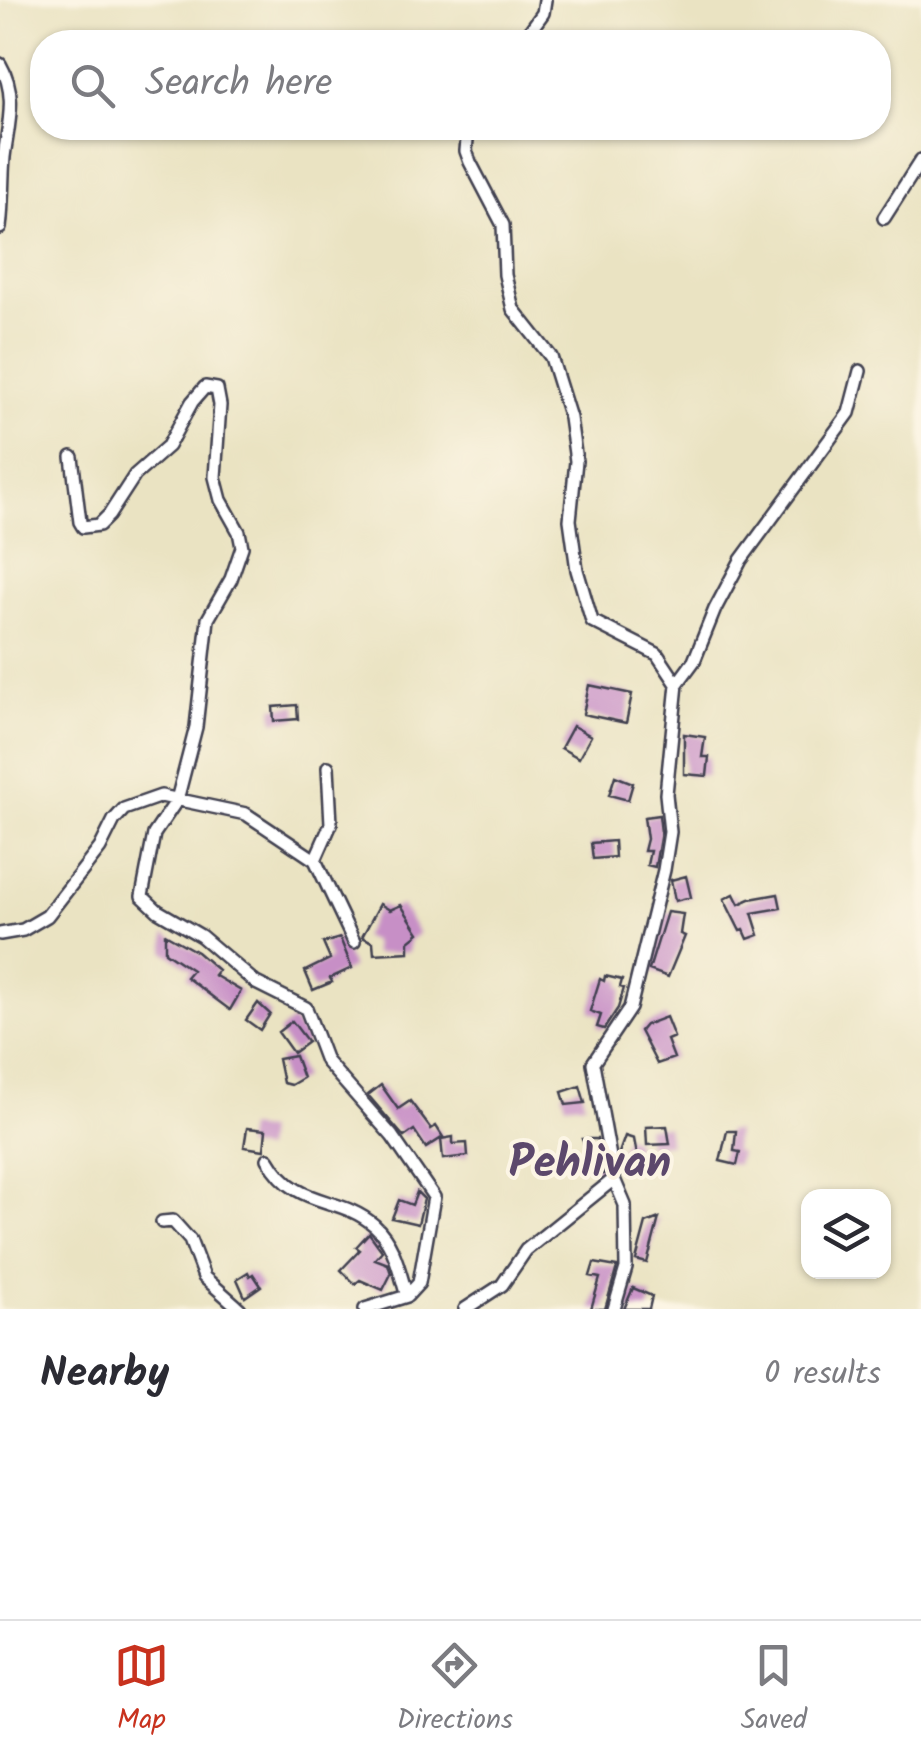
<!DOCTYPE html>
<style>
body{margin:0;font-family:Kalam,sans-serif;background:#f2f2f3;color:#2b2b33}
.controls{position:absolute;right:30px;bottom:30px;display:grid;overflow:hidden;border-radius:20px;box-shadow:0 2px 8px #0004}
.controls button{width:90px;height:90px;display:grid;place-items:center;padding:0;border:0;border-bottom:2px solid #e1e1e2;background:#fff;color:#2b2b33;font:50px sans-serif}
.list{margin:0;padding:0;list-style:none}
h2{display:flex;justify-content:space-between;align-items:center;height:130px;margin:0;padding:0 40px;font-size:42px}
h2 small{font-size:32px;font-weight:400;color:#7c7c81}
.icon{flex:none;width:55px;height:55px;fill:none;stroke:currentColor;stroke-width:2;stroke-linecap:round;stroke-linejoin:round}
.map{position:relative;flex:none;width:921px;height:1309px;overflow:hidden}
.search{position:absolute;background:#fff;box-shadow:0 2px 8px #0004;left:30px;right:30px;top:30px;height:110px;display:flex;align-items:center;gap:25px;box-sizing:border-box;padding:0 35px;border-radius:40px;color:#7c7c81;font-size:38px}
.sheet{height:310px;background:#fff}
nav{display:flex;justify-content:space-around;align-items:center;box-sizing:border-box;height:140px;border-top:2px solid #e1e1e2;background:#fff;font-size:28px;color:#7c7c81}
nav a{display:grid;justify-items:center;gap:5px}
nav .on{color:#c8321e}
.map>svg:first-child{display:block}
.building{fill:#c78fc6}
.lines{fill:none;stroke-linecap:round;stroke-linejoin:round}
.minor-casing{stroke:#403f4f;stroke-width:16}
.minor{stroke:#fff;stroke-width:11}
.labels{text-anchor:middle;stroke-width:8;stroke-linejoin:round;paint-order:stroke}
.district-label{font-size:45px;font-weight:bold;fill:#5c486c;stroke:#fcf5e5}
</style>
<div class="map">
<svg width="921" height="1309" viewBox="0 0 921 1309">
<rect width="100%" height="100%" fill="#fcf5e5"/>
<filter id="ink" filterUnits="userSpaceOnUse"><feTurbulence type="fractalNoise" baseFrequency=".01" numOctaves="2"/><feDisplacementMap in="SourceGraphic" scale="20" xChannelSelector="R" yChannelSelector="G"/><feConvolveMatrix kernelMatrix="1 2 1 2 8 2 1 2 1" color-interpolation-filters="sRGB"/></filter>
<filter id="wash" filterUnits="userSpaceOnUse"><feTurbulence type="fractalNoise" baseFrequency=".0048" numOctaves="4" result="noise"/><feDisplacementMap in="SourceGraphic" scale="40" xChannelSelector="R" yChannelSelector="G"/><feGaussianBlur stdDeviation="2.25" result="paint"/><feColorMatrix in="noise" values="0 0 0 0 0 0 0 0 0 0 0 0 0 0 0 0 0 1.4 0 .05"/><feComposite in="paint" operator="in"/></filter>
<g filter="url(#wash)">
<rect width="100%" height="100%" fill="#eae3c2"/>
<g id="blocks">
<path class="building" d="M589 685 632 694 626 723 583 714Z
M297 705 298 719 274 721 273 707Z
M573 726 591 736 579 758 561 748Z
M684 734 705 737 702 757H709L707 776 684 774Z
M615 776 633 783 628 800 609 795Z
M659 815 661 832 655 867 647 865 650 851H644L647 839 644 817Z
M614 841 615 857 593 859 591 843Z
M686 876 691 897 675 901 671 880Z
M734 894 739 904 750 899 778 894 781 908 752 913 759 935 748 939 744 930 740 931 724 899Z
M380 904 390 910 401 905 419 933 409 941V952L374 954 373 942 362 937Z
M667 912 683 914 680 934 685 936 668 977 649 970Z
M165 934 197 952 218 970 214 975 241 991 230 1010 186 977 192 970 165 952Z
M340 938 352 968 330 978 332 982 313 990 305 971 330 959 323 943Z
M605 976 622 980 620 987 624 988 618 1008 604 1029 597 1027 601 1015 590 1011 600 979 604 981Z
M258 1003 270 1014 260 1030 246 1020Z
M666 1017 674 1037 667 1040 674 1058 657 1064 640 1031 645 1025Z
M292 1021 308 1042 293 1053 278 1032Z
M295 1056 303 1078 291 1085 283 1083 278 1059Z
M381 1085 398 1109 410 1101 431 1129 436 1126 443 1137 426 1148 414 1130 404 1137 368 1095Z
M580 1086 585 1103 566 1105 562 1092Z
M667 1126 670 1144 647 1145 646 1127Z
M247 1128 266 1130 264 1150 244 1147Z
M727 1131H736L734 1151 740 1152 737 1165 720 1161Z
M625 1136 634 1139 637 1155 630 1165 620 1161 619 1153Z
M453 1137V1144L467 1143 468 1156 443 1159 441 1139Z
M582 1139H597L604 1174 597 1175Z
M417 1192 424 1199 418 1224 392 1218 399 1200 412 1205Z
M659 1218 647 1263 636 1260 646 1223Z
M369 1233 382 1251 375 1259 388 1264 391 1274 383 1290 360 1280 355 1284 341 1270 360 1250 356 1247Z
M594 1263 617 1267 605 1309H591L600 1278 590 1276Z
M248 1272 250 1276 253 1274 261 1286 245 1297 237 1279Z
M633 1288 652 1296 649 1309H624Z"/>
</g>
</g>
<g filter="url(#ink)">
<use href="#blocks" fill-opacity="0" stroke="#403f4f" stroke-width="2.5"/>
<g class="lines">
<g class="minor-casing">
<path id="minor" d="M522 42 543 13 545 0
M0 64C18 95 8 124 4 157 2 180 3 205 0 228
M468 128 466 151 470 162 503 225 505 275 513 309 551 357 570 418 576 461 570 520 577 570 592 621 657 654 677 684
M884 218 921 160
M72 457 80 522 83 527 99 525 109 515 135 475 168 446 192 402 205 387 217 389 220 405 215 477 221 500 239 532 242 547 231 579 208 619 196 727 177 800 154 834 142 896 158 911 201 936 256 983 306 1008 326 1061 392 1136 434 1197 419 1283 407 1296 365 1309
M315 860 331 824 328 767
M0 934 23 930 47 916 100 848 114 820 124 809 161 796 246 814 315 860 354 942
M268 1159C297 1210 338 1194 374 1225 395 1244 399 1271 407 1296
M162 1222 173 1221 190 1240 204 1277 240 1309
M465 1309 502 1285 526 1250 614 1179
M614 1309 626 1268 625 1205 614 1179 593 1063 630 1008 664 870 670 832 666 794 677 684 694 661 715 609 741 560 849 413 860 371"/>
</g>
<use href="#minor" class="minor"/>
</g>
</g>
<g class="labels">
<g class="district-label">
<text x="590" y="1177">Pehlivan</text>
</g>
</g>
</svg>
<div class="controls">
<button><svg class="icon" aria-label="layers" viewBox="0 0 24 24"><path d="M12 4l9 5-9 5-9-5zM3 14l9 5 9-5"/></svg></button>
</div>
<div class="search"><svg class="icon" aria-label="search" viewBox="0 0 24 24"><circle cx="10" cy="10" r="6"/><path d="M15 15l6 6"/></svg>Search here</div>
</div>
<section class="sheet">
<h2>Nearby<small>0 results</small></h2>
<ul class="list">
</ul>
</section>
<nav>
<a class="on"><svg class="icon" aria-label="map" viewBox="0 0 24 24"><path d="M3 6l6-2 6 2 6-2v14l-6 2-6-2-6 2zM9 4v14M15 6v14"/></svg>Map</a>
<a><svg class="icon" aria-label="directions" viewBox="0 0 24 24"><path d="M12 3l9 9-9 9-9-9zM9 14v-3h6M13 9l2 2-2 2"/></svg>Directions</a>
<a><svg class="icon" aria-label="saved" viewBox="0 0 24 24"><path d="M7 4h10v16l-5-4-5 4z"/></svg>Saved</a>
</nav>
